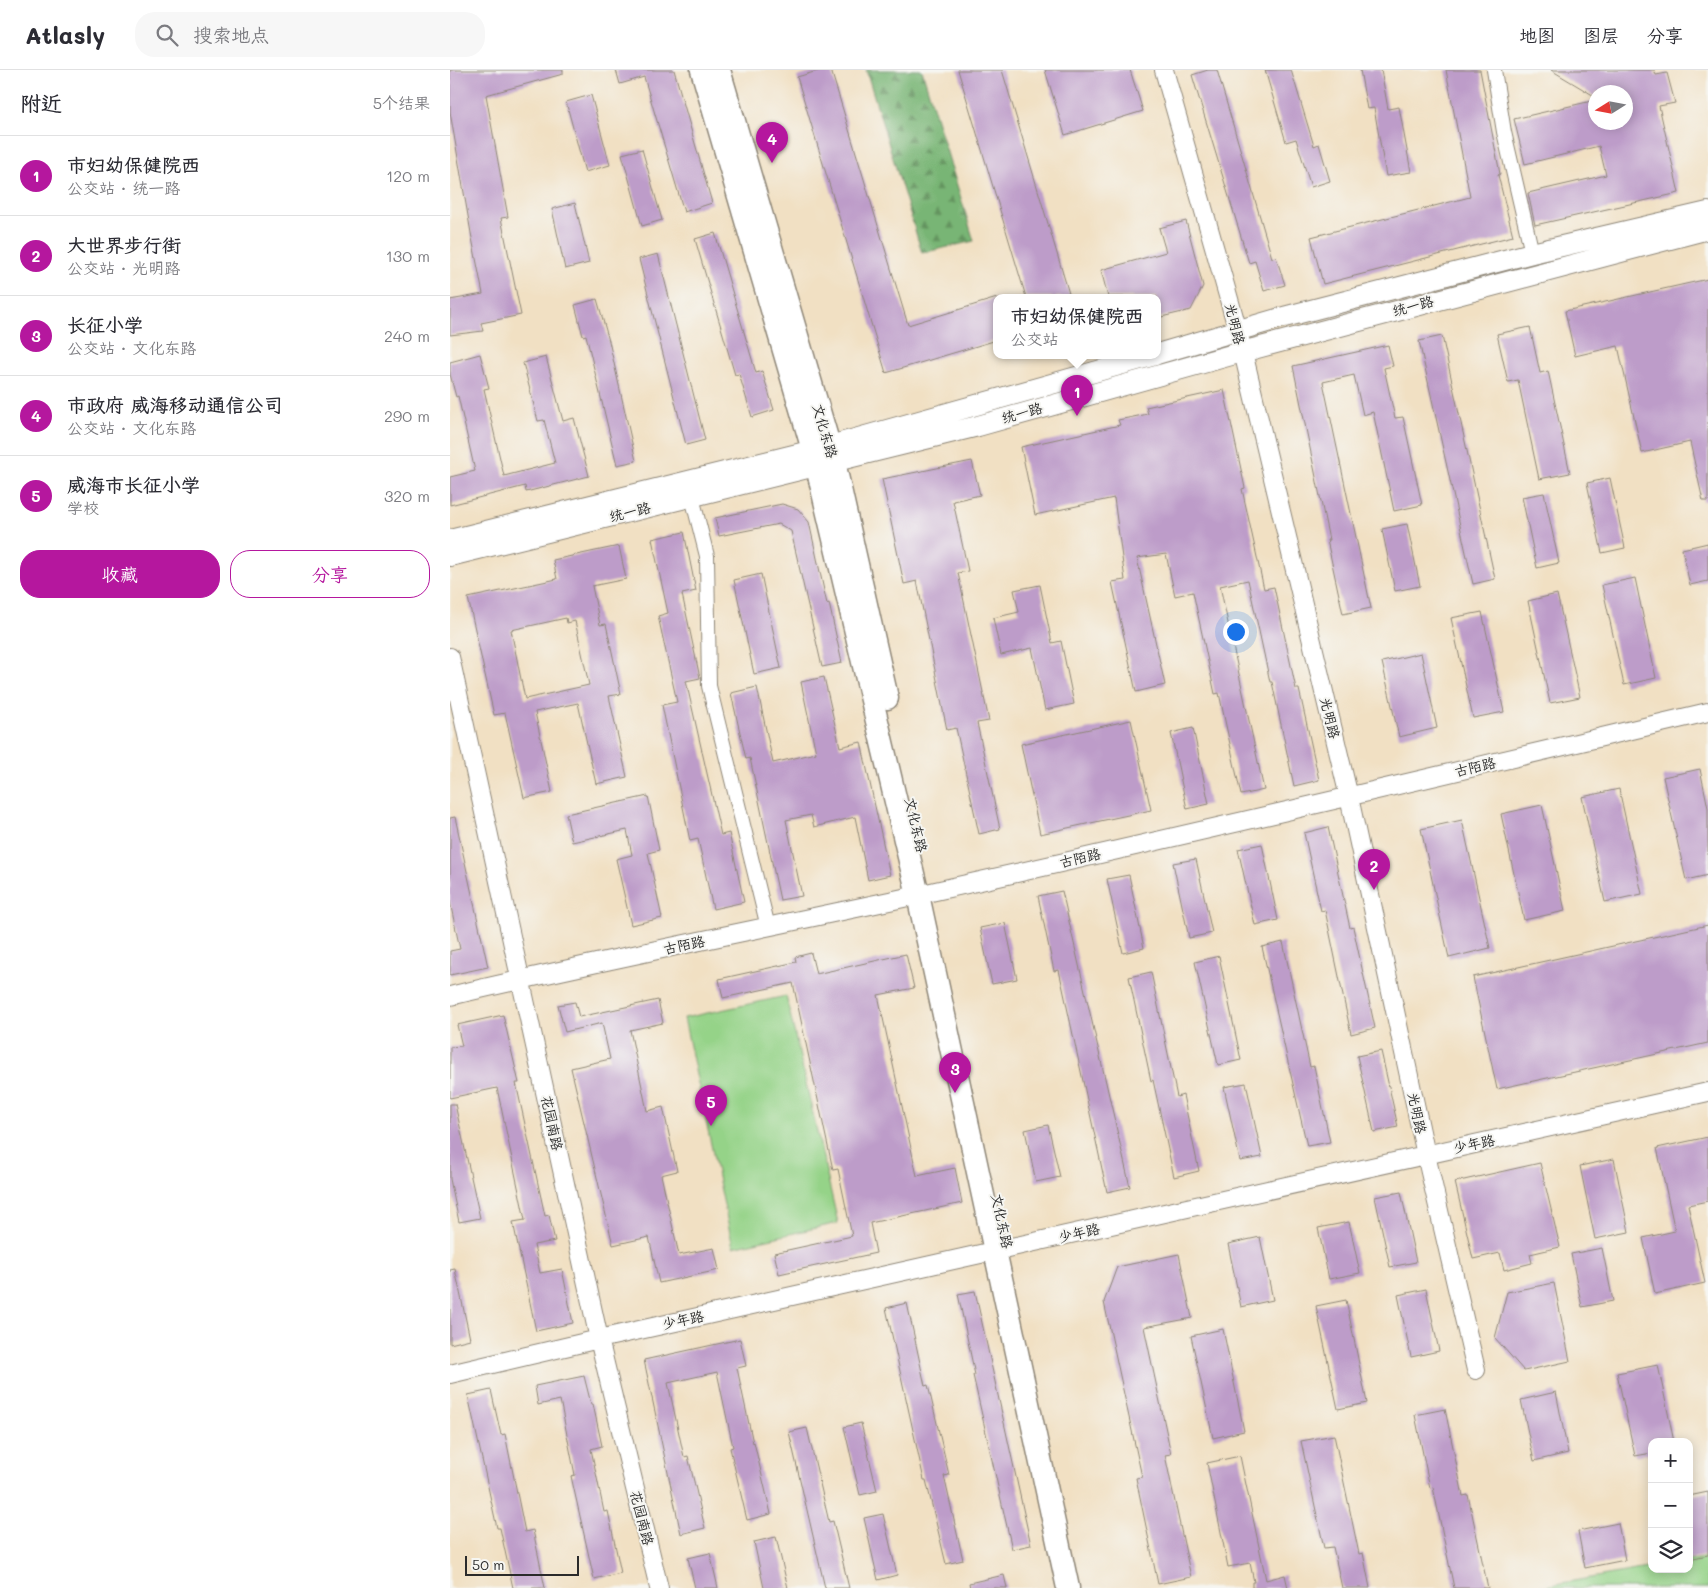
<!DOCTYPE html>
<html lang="zh">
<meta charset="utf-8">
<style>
body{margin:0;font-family:Mali,"LXGW WenKai TC",sans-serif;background:#f7f7f7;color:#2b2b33}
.controls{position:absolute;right:15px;bottom:15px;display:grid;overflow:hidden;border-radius:10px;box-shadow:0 2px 12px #0003}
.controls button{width:45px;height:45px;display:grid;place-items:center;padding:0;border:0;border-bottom:1px solid #e1e1e2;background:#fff;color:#2b2b33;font:25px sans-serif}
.compass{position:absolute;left:1138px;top:15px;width:45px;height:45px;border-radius:50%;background:#fff;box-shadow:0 2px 12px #0003;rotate:259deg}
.scale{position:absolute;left:15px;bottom:12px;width:114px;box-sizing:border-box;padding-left:5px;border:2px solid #2b2b2b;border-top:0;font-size:14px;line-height:18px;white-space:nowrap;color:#2b2b2b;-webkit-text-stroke:4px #f6f6f2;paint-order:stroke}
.you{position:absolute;left:785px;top:561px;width:18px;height:18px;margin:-12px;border:4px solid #fff;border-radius:50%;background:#1a73e8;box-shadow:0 0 0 8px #1a73e833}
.badge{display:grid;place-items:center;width:32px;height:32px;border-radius:50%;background:#b5179e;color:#fff;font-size:16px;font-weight:700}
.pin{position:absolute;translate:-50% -41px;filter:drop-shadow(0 1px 2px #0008)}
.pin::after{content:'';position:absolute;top:26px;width:18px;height:15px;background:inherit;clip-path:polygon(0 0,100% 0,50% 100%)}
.popup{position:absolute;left:543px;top:224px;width:168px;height:65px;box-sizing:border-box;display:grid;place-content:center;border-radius:10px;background:#fff;filter:drop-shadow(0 1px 4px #0005);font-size:16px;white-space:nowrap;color:#7c7c81}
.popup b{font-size:19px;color:#2b2b33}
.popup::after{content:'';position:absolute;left:50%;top:100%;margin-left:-10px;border:10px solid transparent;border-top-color:#fff}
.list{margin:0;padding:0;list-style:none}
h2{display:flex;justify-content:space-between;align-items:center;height:65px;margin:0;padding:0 20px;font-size:21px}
h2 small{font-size:16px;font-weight:400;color:#7c7c81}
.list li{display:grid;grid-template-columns:32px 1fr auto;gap:15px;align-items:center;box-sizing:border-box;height:80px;padding:0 20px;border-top:1px solid #e1e1e2}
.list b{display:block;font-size:19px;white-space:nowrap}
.list p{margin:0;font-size:16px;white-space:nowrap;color:#7c7c81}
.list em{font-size:16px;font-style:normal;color:#7c7c81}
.actions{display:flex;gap:10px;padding:15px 20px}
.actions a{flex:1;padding:11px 0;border:1px solid #b5179e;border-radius:20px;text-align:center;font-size:18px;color:#b5179e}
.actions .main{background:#b5179e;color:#fff}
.icon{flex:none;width:28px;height:28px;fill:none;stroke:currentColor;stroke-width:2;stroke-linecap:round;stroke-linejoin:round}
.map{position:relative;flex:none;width:1258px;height:1518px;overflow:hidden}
header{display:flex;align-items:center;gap:30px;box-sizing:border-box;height:70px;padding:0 25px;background:#fff;border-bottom:1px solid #e1e1e2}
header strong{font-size:24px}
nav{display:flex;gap:28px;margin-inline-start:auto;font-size:18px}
.search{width:350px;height:45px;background:#f7f7f7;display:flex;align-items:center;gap:12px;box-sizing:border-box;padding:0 18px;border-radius:20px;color:#7c7c81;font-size:19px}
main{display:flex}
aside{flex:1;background:#fff}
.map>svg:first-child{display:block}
.forest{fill:url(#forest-firs);stroke:#527050}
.park{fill:#95d388;stroke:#607f5a}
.building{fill:#bd9cc9;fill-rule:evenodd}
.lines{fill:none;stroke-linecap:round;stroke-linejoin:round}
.minor-casing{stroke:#8e8677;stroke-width:16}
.tertiary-casing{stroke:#8e8677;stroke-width:20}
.secondary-casing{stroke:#8e8677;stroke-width:22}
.primary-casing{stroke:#8e8677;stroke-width:25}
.minor{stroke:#fff;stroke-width:14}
.tertiary{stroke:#fff;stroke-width:18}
.secondary{stroke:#fff;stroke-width:20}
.primary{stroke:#fff;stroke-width:22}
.labels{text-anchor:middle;stroke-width:4;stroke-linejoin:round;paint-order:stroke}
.street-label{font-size:14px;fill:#2b2b2b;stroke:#f6f6f2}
</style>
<header>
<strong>Atlasly</strong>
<div class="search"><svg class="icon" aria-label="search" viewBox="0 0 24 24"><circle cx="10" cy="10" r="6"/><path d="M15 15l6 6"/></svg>搜索地点</div>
<nav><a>地图</a><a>图层</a><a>分享</a></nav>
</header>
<main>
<aside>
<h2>附近<small>5个结果</small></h2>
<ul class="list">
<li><span class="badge">1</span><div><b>市妇幼保健院西</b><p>公交站 · 统一路</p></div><em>120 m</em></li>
<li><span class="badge">2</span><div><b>大世界步行街</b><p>公交站 · 光明路</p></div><em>130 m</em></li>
<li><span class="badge">3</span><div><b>长征小学</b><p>公交站 · 文化东路</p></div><em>240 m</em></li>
<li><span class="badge">4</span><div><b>市政府 威海移动通信公司</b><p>公交站 · 文化东路</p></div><em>290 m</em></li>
<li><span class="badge">5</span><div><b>威海市长征小学</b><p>学校</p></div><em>320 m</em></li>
</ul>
<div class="actions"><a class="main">收藏</a><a>分享</a></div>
</aside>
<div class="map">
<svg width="1258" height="1518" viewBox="0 0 1258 1518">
<defs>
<pattern id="forest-firs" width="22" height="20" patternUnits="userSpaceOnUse" patternTransform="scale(1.25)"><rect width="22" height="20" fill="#78b574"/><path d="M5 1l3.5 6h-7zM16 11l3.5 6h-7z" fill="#63935f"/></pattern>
</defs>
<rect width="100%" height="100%" fill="#f6f6f2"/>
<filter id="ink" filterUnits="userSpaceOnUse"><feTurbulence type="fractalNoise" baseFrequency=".02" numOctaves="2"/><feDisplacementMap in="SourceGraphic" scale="10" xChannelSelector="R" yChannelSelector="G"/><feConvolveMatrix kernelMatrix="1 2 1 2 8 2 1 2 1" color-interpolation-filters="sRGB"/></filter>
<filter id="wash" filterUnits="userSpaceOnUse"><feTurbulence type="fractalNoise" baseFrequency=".0096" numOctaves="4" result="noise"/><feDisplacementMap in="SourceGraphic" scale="20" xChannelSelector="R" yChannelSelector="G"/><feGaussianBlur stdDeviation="1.12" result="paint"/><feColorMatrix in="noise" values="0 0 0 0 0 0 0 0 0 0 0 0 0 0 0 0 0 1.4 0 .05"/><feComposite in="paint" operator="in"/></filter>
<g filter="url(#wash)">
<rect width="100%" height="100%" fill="#f1e0c3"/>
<path class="forest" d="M416 0H472L524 171 472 183Z"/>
<path class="park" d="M336 926 388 1153 283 1177 234 948Z
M1257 1487 1258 1518H1084L1202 1497V1499H1239V1491Z"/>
<g id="blocks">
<path class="building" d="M0 0H113V4L36 25 58 147 51 148 71 245 31 253 33 261 0 265V230L33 224 21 163 0 42Z
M166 0H224L262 133 234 142 194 7 170 14Z
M371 0H381L458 255 547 228V270L436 303 347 7Z
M508 0H552L620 227H576Z
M595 0H680L693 41 615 65Z
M758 0H767L822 188 826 187 835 215 814 221 805 191 799 193 742 5Z
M815 0H841L864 76 869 74 880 111 861 117 846 69 836 72Z
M910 0H931L938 39 949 37 961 102 936 106 924 38 917 39Z
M996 0H1030L1050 104 1048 105 1063 166 873 214 861 167 1020 127Z
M1101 0H1204L1206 5 1217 3 1225 33 1209 36 1229 123 1085 155 1078 123 1156 105 1149 76 1075 94 1064 49 1146 30V52H1176V22H1146V27Z
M141 25 160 95 135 102 116 32Z
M192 79 212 150 192 156 172 84Z
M125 133 139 193 115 199 102 139Z
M736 151 753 216 741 240 707 248V227H658L651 200 716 182 709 158Z
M265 163 306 303 312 301 324 340 302 347 289 304 285 305 245 169Z
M208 184 255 370 236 375 189 189Z
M1258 209V431H1253L1240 372 1192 383 1168 276 1125 286 1115 241Z
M147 229 159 271 186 391 167 395 136 265 133 266 125 235Z
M1080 257 1090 303 1098 301 1120 403 1089 409 1068 310 1058 312 1047 264Z
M992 266 1045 509 1023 514 969 271Z
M938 275 943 296 934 298 945 348 953 347 972 435 944 441 923 342 913 345 904 305 873 312 921 538 893 544 877 470H879L843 296Z
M30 284 39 318 34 319 54 406 105 393 94 350 88 351 73 293 96 287 113 351 124 348 139 406 76 422 75 416 0 435V407L25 401 8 326 6 327 0 304V292Z
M774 320 795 418 792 419 814 519 824 517 846 619H849L869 710 844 716 822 612H820L798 510 770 516 814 720 791 725 769 623 765 624 743 522 725 526 716 484 687 488 715 615 686 622 662 512 675 510 664 428 585 445 571 377 670 355 668 350 698 344 696 337Z
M522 391 530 425 503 431 518 501 508 503 539 651 527 653 550 759 529 764 506 658 497 660 467 511 454 514 432 409Z
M1160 408 1175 478 1152 483 1137 413Z
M1094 423 1109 493 1087 498 1072 427Z
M332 434 348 439 359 452 377 534 379 533 392 593 372 597 341 461 329 454 269 466 265 448Z
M957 454 970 516 945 521 932 459Z
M234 462 246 521 232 524 250 608 236 611 271 765 279 763 294 832 263 839 248 769 240 771 212 635 227 632 208 546 218 543 202 469Z
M1258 473V511L1240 515 1232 479Z
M169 476 176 509 142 516 150 555 156 554 171 624 159 626 177 707 146 714 128 633 85 642 102 722 74 728 55 643 44 645 18 528 107 509 103 490ZM116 548 117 553 125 551 139 615 75 629 61 560Z
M311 504 331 598 304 604 284 510Z
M1185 508 1206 608 1174 615 1152 515Z
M590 515 602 573 611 571 624 634 595 640 582 578 551 585 543 548 569 542 564 520Z
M1107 524 1130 627 1100 633 1078 531Z
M1032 542 1054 642 1023 648 1001 548Z
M971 583 987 658 949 667 932 592Z
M374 607 390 677 411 672 440 805 418 810 405 747 364 757 361 745 336 750 352 826 330 830 300 688 296 689 281 623 307 617 323 693 366 683 351 612Z
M681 650 701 740 590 764 571 674Z
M743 658 759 734 737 739 721 663Z
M1250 699 1258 738V805L1236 810 1213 707Z
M1169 719 1192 824 1155 832 1132 727Z
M198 726 209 780 198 783 212 848 181 855 166 789 182 785 177 760 122 772 116 744Z
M1092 735 1115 841 1074 850 1051 744Z
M5 747 38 897 0 905V881L10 879 0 832V748Z
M1012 750 1040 878 999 888 971 759Z
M878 757 900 858 903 857 925 958 901 964 875 840 871 841 854 763Z
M812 774 828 850 805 855 788 779Z
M746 789 762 863 739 868 723 793Z
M679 805 694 878 673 883 657 809Z
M612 821 680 1117 657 1122 609 900 604 901 588 826Z
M555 853 567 909 542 914 530 858Z
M1258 855V973L1047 1019 1023 907Z
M833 872 860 997 864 996 880 1072 857 1076 812 877Z
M361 883 366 904 456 884 464 918 428 925 467 1106 505 1098 512 1133 420 1153 426 1183 329 1204 324 1183 402 1166 388 1099 383 1100 343 913 273 928 269 909 346 892 345 887Z
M769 886 791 990 768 995 745 892Z
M701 902 727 1027 733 1025 749 1101 724 1107 703 1010 701 1011 679 907Z
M208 930 213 953 180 960 197 1041 213 1037 227 1101 211 1105 229 1185 264 1178 269 1200 209 1213 199 1167 163 1175 121 998 160 989 152 953 115 962 108 935 125 932 129 947Z
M53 945 69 1013H66L95 1146 99 1145 105 1171 84 1175 90 1203 112 1199 123 1253 86 1261 63 1152 75 1150 47 1018 0 1028V977L12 976 7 955Z
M931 981 948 1057 924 1062 907 986Z
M796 1013 812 1087 790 1091 774 1017Z
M0 1034H5L30 1148 9 1152 0 1109Z
M598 1055 610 1107 586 1112 575 1060Z
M1258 1067V1131L1238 1135 1255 1213 1205 1224 1193 1168 1225 1161 1207 1078Z
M1164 1089 1179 1162 1145 1169 1130 1096Z
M1090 1093 1110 1177 1080 1184 1082 1193 1054 1200 1050 1183 1023 1189 1005 1112Z
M951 1122 966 1192 940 1197 925 1127Z
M899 1152 910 1203 879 1209 868 1158Z
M810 1167 823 1230 791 1237 778 1174Z
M1152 1178 1163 1231 1132 1237 1121 1184Z
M729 1184 742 1248 694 1257 721 1384 715 1385 741 1507 708 1514 686 1408 692 1407 654 1232 667 1197Z
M5 1199 20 1269 0 1274V1200Z
M1104 1213 1120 1291 1074 1301 1045 1268 1057 1222Z
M976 1219 989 1281 961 1287 948 1225Z
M525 1221 581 1475 562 1479 523 1305H525L508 1224Z
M896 1230 917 1333 888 1339 866 1236Z
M457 1233 475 1316 478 1315 499 1405 494 1406 513 1490 496 1494 476 1410H474L436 1238Z
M773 1259 794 1361 763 1368 741 1266Z
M290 1269 296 1296 287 1298 303 1373 304 1372 321 1444 297 1450 280 1378 283 1377 267 1302 218 1313 234 1387 238 1386 255 1458 231 1464 194 1290Z
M1208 1295 1224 1372H1202V1383L1185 1386 1167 1303Z
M134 1306 141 1334H143L152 1376 141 1379 154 1442 158 1441 171 1503 144 1509 121 1406 125 1405 110 1330 88 1335 85 1316Z
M41 1320 51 1365 55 1364 75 1462 83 1460 95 1518H63L50 1458H47L18 1325Z
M1106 1322 1118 1383 1084 1391 1071 1330Z
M995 1339 1013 1426 1018 1425 1038 1518H1004L983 1417 980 1418 965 1345Z
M411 1353 427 1421 410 1425 394 1357Z
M357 1358 379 1452 383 1451 399 1518H375L339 1362Z
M884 1365 909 1484 913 1483 920 1518H892L883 1477 874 1478 851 1371Z
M790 1386 816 1510 835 1505 838 1518H802V1512H804L800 1493 778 1497 757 1393Z
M1258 1422V1485L1239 1489V1426Z
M433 1444 447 1505 428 1510 414 1448Z
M1168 1453 1175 1490 1135 1498 1128 1461Z
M326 1467 338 1518H314L304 1472Z
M260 1483 268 1518H245L238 1488Z
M554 1505 557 1518H520L519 1513Z"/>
</g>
</g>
<g filter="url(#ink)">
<use href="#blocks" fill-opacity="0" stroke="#8e8677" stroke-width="1"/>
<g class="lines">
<g class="minor-casing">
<path id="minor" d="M1044 0 1054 62 1082 183
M242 427 257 486 259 616 318 857"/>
</g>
<g class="tertiary-casing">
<path id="tertiary" d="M714 0 788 261 899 727 976 1085 1026 1300
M0 587 149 1269 209 1518
M0 926C160 888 321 857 481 822 741 765 999 703 1258 642
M0 1304 149 1269 1258 1022"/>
</g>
<g class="secondary-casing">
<path id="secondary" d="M707 284 834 247 1082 183 1258 142
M0 470 380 376 705 285
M0 486 528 356 792 282 1258 159"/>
</g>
<g class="primary-casing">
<path id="primary" d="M252 0 363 380 468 825 618 1518
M269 0 384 392 437 628"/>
</g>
<use href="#minor" class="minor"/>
<use href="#tertiary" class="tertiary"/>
<use href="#secondary" class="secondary"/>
<use href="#primary" class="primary"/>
</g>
</g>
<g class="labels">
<g class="street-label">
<text transform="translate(963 236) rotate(-15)" y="5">统一路</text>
<text transform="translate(785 254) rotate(76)" y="5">光明路</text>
<text transform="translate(572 343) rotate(-16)" y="5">统一路</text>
<text transform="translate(375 361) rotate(74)" y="5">文化东路</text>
<text transform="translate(180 442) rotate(-14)" y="5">统一路</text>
<text transform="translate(880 648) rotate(76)" y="5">光明路</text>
<text transform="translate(1025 697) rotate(-13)" y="5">古陌路</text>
<text transform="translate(466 755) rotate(77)" y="5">文化东路</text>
<text transform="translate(630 788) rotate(-13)" y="5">古陌路</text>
<text transform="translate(234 875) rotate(-12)" y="5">古陌路</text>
<text transform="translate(967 1043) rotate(78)" y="5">光明路</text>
<text transform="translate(102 1053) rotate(78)" y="5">花园南路</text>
<text transform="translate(1024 1074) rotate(-12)" y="5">少年路</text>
<text transform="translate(552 1151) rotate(78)" y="5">文化东路</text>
<text transform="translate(629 1163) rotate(-13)" y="5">少年路</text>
<text transform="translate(233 1250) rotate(-12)" y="5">少年路</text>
<text transform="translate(192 1448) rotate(76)" y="5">花园南路</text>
</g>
</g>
</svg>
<div class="controls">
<button>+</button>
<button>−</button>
<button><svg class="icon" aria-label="layers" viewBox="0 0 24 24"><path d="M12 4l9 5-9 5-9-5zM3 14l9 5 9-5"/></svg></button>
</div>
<svg class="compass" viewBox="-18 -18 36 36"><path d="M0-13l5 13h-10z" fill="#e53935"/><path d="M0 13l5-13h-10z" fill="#7c7c81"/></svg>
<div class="scale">50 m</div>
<div class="you"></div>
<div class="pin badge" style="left:627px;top:346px">1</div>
<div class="popup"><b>市妇幼保健院西</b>公交站</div>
<div class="pin badge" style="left:924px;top:820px">2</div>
<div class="pin badge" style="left:505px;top:1023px">3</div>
<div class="pin badge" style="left:322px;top:93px">4</div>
<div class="pin badge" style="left:261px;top:1056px">5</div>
</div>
</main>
